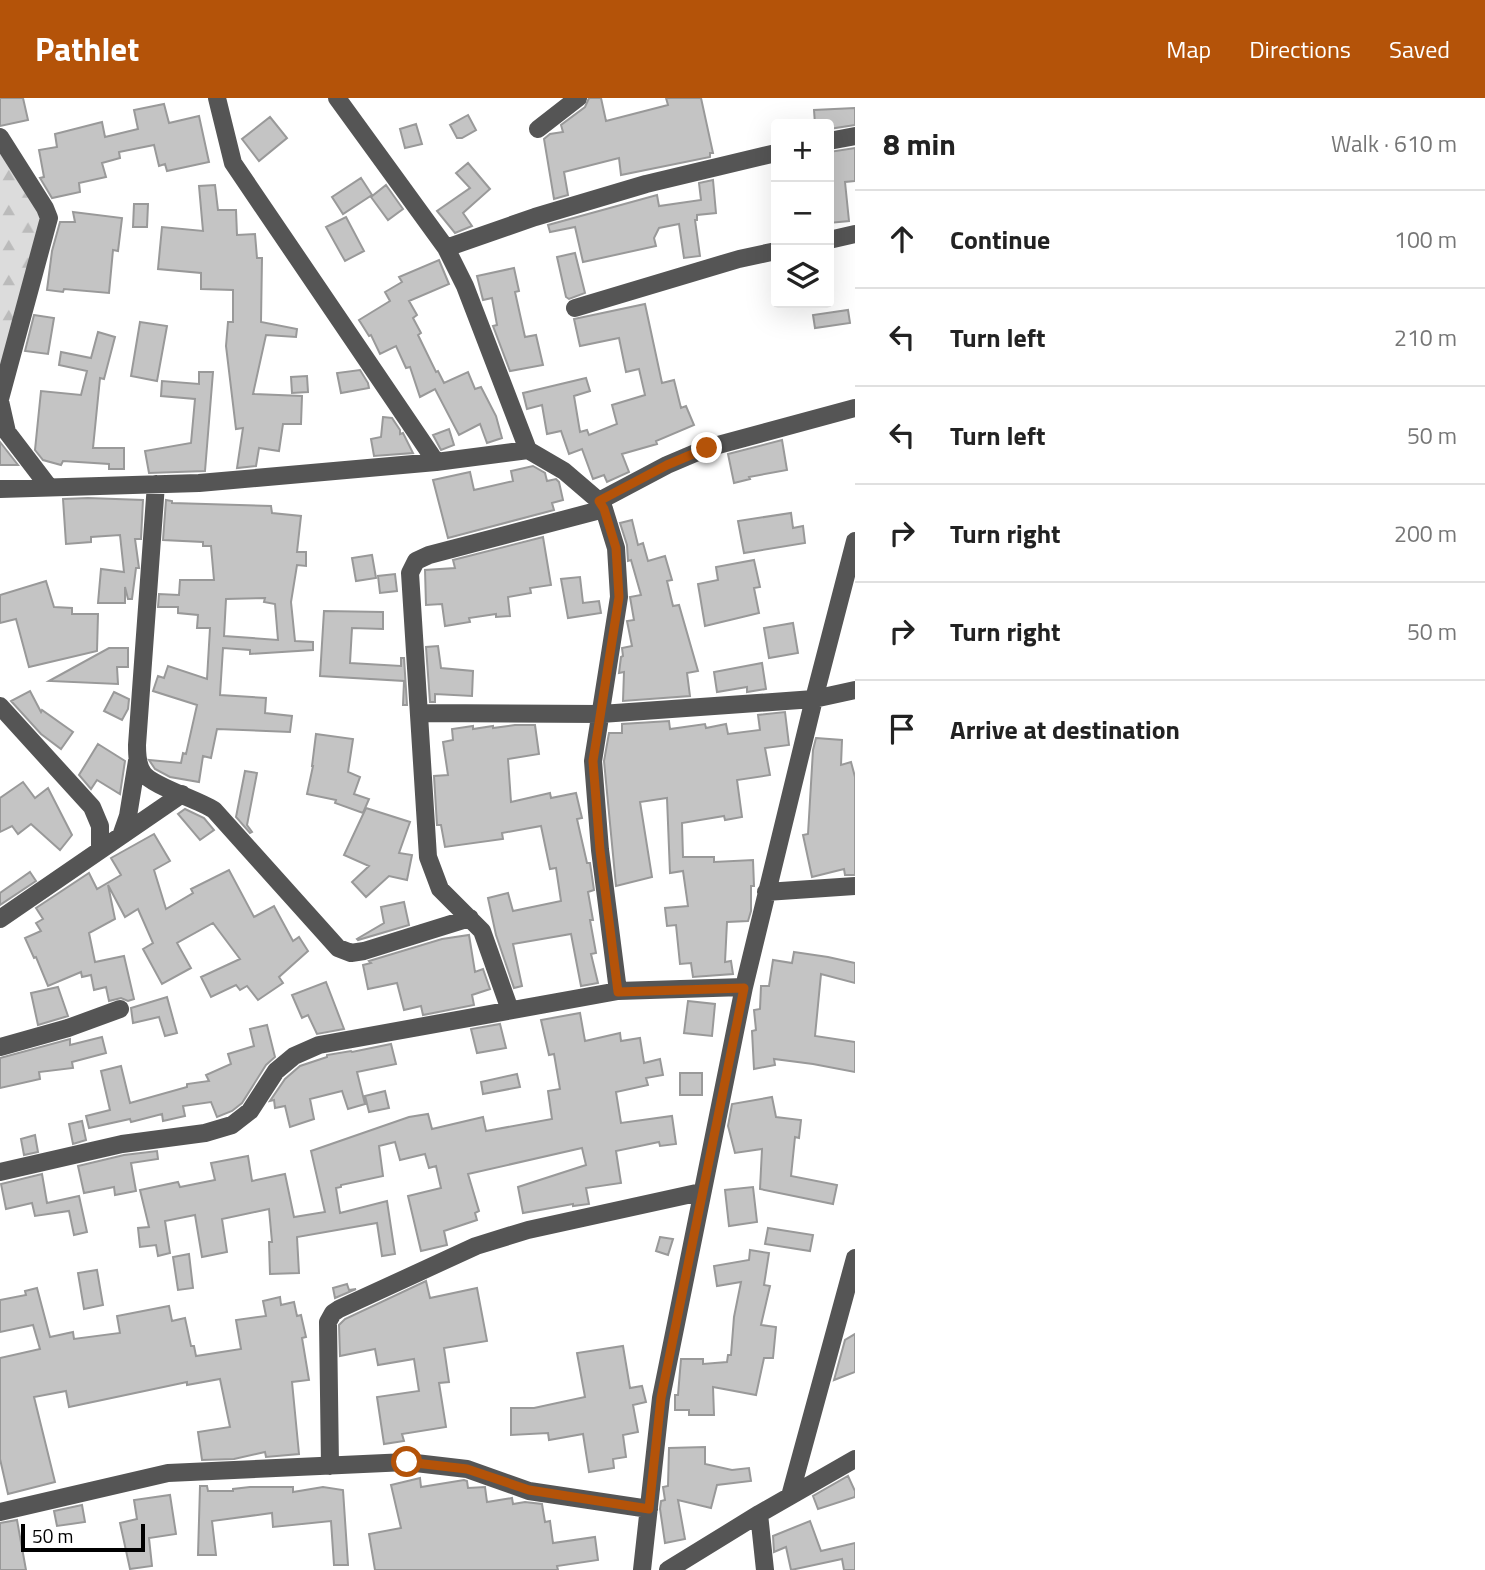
<!DOCTYPE html>
<meta charset="utf-8">
<style>
body{margin:0;font-family:"Titillium Web",sans-serif;background:#f6f6f6;color:#222}
.controls{position:absolute;right:21px;top:21px;display:grid;overflow:hidden;border-radius:7px;box-shadow:0 7px 28px #0002}
.controls button{width:63px;height:63px;display:grid;place-items:center;padding:0;border:0;border-bottom:2px solid #e0e0e0;background:#fff;color:#222;font:35px sans-serif}
.scale{position:absolute;left:21px;bottom:18px;width:124px;box-sizing:border-box;padding-left:7px;border:4px solid #000;border-top:0;font-size:19px;line-height:24px;white-space:nowrap;color:#000;-webkit-text-stroke:5px #fff;paint-order:stroke}
.stop{position:absolute;width:21px;height:21px;margin:-16px;border:5px solid #b45309;border-radius:50%;background:#fff}
.stop.end{background:#b45309;border-color:#fff;box-shadow:0 2px 7px #0008}
.list{margin:0;padding:0;list-style:none}
h2{display:flex;justify-content:space-between;align-items:center;height:91px;margin:0;padding:0 28px;font-size:30px}
h2 small{font-size:23px;font-weight:400;color:#767676}
.list li{display:grid;grid-template-columns:46px 1fr auto;gap:21px;align-items:center;box-sizing:border-box;height:98px;padding:0 28px;border-top:2px solid #e0e0e0}
.list b{display:block;font-size:26px;white-space:nowrap}
.list em{font-size:23px;font-style:normal;color:#767676}
.icon{flex:none;width:38px;height:38px;fill:none;stroke:currentColor;stroke-width:2;stroke-linecap:round;stroke-linejoin:round}
.map{position:relative;flex:none;width:855px;height:1472px;overflow:hidden}
header{display:flex;align-items:center;gap:42px;box-sizing:border-box;height:98px;padding:0 35px;background:#b45309;color:#fff}
header strong{font-size:33px}
nav{display:flex;gap:38px;margin-inline-start:auto;font-size:24px}
main{display:flex}
aside{flex:1;background:#fff}
.map>svg:first-child{display:block}
.forest{fill:url(#forest-firs)}
.building{fill:#c4c4c4;stroke:#999;stroke-width:2;fill-rule:evenodd}
.lines{fill:none;stroke-linecap:round;stroke-linejoin:round}
.minor{stroke:#555;stroke-width:18}
.route{stroke:#b45309;stroke-width:9}
</style>
<header>
<strong>Pathlet</strong>
<nav><a>Map</a><a>Directions</a><a>Saved</a></nav>
</header>
<main>
<div class="map">
<svg width="855" height="1472" viewBox="0 0 855 1472">
<defs>
<pattern id="forest-firs" width="22" height="20" patternUnits="userSpaceOnUse" patternTransform="scale(1.75)"><rect width="22" height="20" fill="#dcdcdc"/><path d="M5 1l3.5 6h-7zM16 11l3.5 6h-7z" fill="#bbb"/></pattern>
</defs>
<rect width="100%" height="100%" fill="#fff"/>
<path class="forest" d="M0 48 46 115 0 322Z"/>
<path class="building" d="M0 0H23L28 22 0 28Z
M589 0H601L606 23 668 7 666 0H701L713 55H710V59L621 77 619 60 564 74 568 97 554 101 544 41 550 36 563 34 561 27 585 9Z
M164 6 169 25 199 18 209 64 167 73 165 66 159 68 154 47 119 54 120 60 102 65 106 79 79 85 80 94 52 100 40 80 44 79 39 52 57 49 55 36 102 24 105 39 138 31 134 12Z
M855 10V27L829 31V26H815L814 12Z
M468 17 476 32 462 40H457L450 27Z
M270 19 287 40 259 63 242 41Z
M416 26 422 46 405 50 400 31Z
M855 50V83L845 84 849 123 829 125V54Z
M468 65 490 91 463 115 472 128 455 135 437 113 470 90 456 75Z
M361 80 372 97 343 116 332 99Z
M713 82 716 115 697 117V122H695L700 158 684 160 679 126 659 130 654 140 656 148 583 164 575 129 550 134 548 127 657 97 659 108 701 102 699 85Z
M215 87 218 112H236L237 137 255 136 257 160H262L261 224 297 231 296 239 266 237 253 296 302 298 301 326H283L279 353 259 350 256 368 237 370 243 330 236 331 226 248 228 224H233V192L201 191V175L158 171 162 129 203 133 199 88Z
M386 87 403 111 388 122 371 99Z
M134 106H148L147 129H133Z
M73 114 122 120 118 153 113 152 109 195 64 191 63 194 47 192 52 153 60 124H75Z
M346 119 364 153 345 163 326 129Z
M575 155 585 195 569 201 566 199 557 159Z
M439 162 449 186 409 203 417 217 413 220 421 235 418 237 436 274 438 273 444 285 468 274 475 291 481 289 496 318 502 340 487 345 480 326 459 337 435 291 420 299 410 269 406 270 396 248 380 256 371 237 369 238 359 222 390 203 385 194 402 184 399 179Z
M514 170 519 193 515 194 525 239 536 237 543 267 510 273 493 228 497 227 492 200 483 202 477 178Z
M645 206 662 285 674 282 681 310 686 308 694 327 656 343 657 346 622 356 629 374 607 384 604 377 593 381 582 351 569 356 561 333 547 336 542 307 527 311 523 295 586 280 590 293 574 298 580 334 587 332 589 337 617 326 612 307 645 297 639 271 626 274 619 240 580 248 574 221Z
M848 212 850 225 815 230 813 217Z
M34 217 54 220 48 256 25 253Z
M140 224 167 228 157 283 131 278Z
M98 234 115 239 104 281 100 280 93 350H124V371H109V366L63 363 61 367 43 362 35 352 41 293 81 297 87 273 59 267 61 254 91 260Z
M360 272 368 285 369 290 341 295 337 275Z
M199 274H213L205 373 149 375 145 353 191 345 195 301 161 298 162 283 199 286Z
M307 278 308 294 292 295 291 279Z
M383 319 392 320 400 332V336L403 335 413 355 374 358 371 341 381 339Z
M449 331 454 347 441 352 433 337Z
M782 342 787 372 749 379 750 381 734 385 728 356Z
M0 344 18 367H0Z
M533 368 545 375 547 383 556 381 559 384 563 402 552 405 554 412 448 440 433 382 470 374 474 392 513 383 511 373Z
M88 400 143 402 141 441H135L139 470H136L132 501H128L125 489V505H98L101 471 124 474 120 437 91 439V444L66 446 63 401Z
M166 402 172 403V405L271 408 272 415 301 418 297 454H306V468L297 467 291 504 295 543 313 544V552L250 556V552L223 550 220 597 266 600 265 615 292 618 290 634 217 631 211 660 203 658 199 684 170 679 155 671 149 662 181 665 183 655 186 656 197 607 153 593 158 578 164 580 168 568 207 581 210 530H197L198 517 178 515V509H158L159 496 179 497 180 482H214L211 448H203V444L163 442ZM265 500 264 504 275 506 278 542 224 538 226 501Z
M791 415 793 430 803 428 805 445 744 455 738 423Z
M632 422 638 447 643 445 648 463 665 458 672 482 667 483 673 508 679 507 698 573 687 575 690 598 623 603 624 574 619 575 621 559 623 558 622 550 632 548 627 523 634 522 630 499 641 497 631 462 628 463 627 447 620 425Z
M543 439 551 487 530 490 531 495 508 499 510 518 496 519V516L469 520 470 524 445 528 442 506 426 507 425 472 455 470 453 462Z
M372 457 376 480 356 483 352 460Z
M754 462 760 489 754 490 759 515 705 528 698 486 718 482 716 469Z
M395 476 397 493 380 495 378 478Z
M580 479 583 505 599 503 601 515 568 520 561 481Z
M46 483 54 509 72 510V516H98L97 553 29 569 16 521 0 525V497Z
M324 513 383 514V531L352 530 350 565 401 568V560H404L407 607H403L404 583 320 578Z
M793 525 798 555 769 560 764 530Z
M438 548 441 570 473 573 472 598 435 596V604H430L426 549Z
M109 550H128V569H117L118 586 49 583Z
M762 565 766 591 747 594V589L717 594 714 574Z
M30 593 41 614 42 612 73 634 61 651 41 636 11 603Z
M114 594 129 601 128 611 122 622 104 613Z
M785 614 789 647 765 650 770 677 737 682 742 719 725 722 724 718 682 725 683 759H714V764L753 762 754 788H751V813L748 823 727 824 725 864 731 863 733 876 693 879 691 865 680 866 676 827 667 828 665 810 688 808 683 773 670 775 667 700 640 704 652 779 616 788 604 663 609 635H622V626L669 623 670 631 705 626 706 630 726 626 728 636 760 632 758 617Z
M515 627H535L539 656 508 661 511 704 550 695 551 700 576 695 582 720 577 721 587 765H590L594 792 588 794 593 822H590L596 855 591 856 598 885 581 888 571 836 513 846 522 888 514 890 496 837 488 800 508 795 513 813 561 803 556 770 550 771 541 728 502 735 503 741 445 749 441 727H437L434 678 448 677 443 644 453 642 452 631 473 628V631L493 628V630Z
M316 636 353 641 348 674 360 679 354 696 369 701 363 715 335 705 336 702 307 696 313 668H312Z
M816 640 842 642 841 667 851 664 855 679V777H845L844 771 812 779 803 737 808 736 813 652Z
M98 646 125 663 120 696 97 682 91 691 79 677Z
M245 673 257 675 247 727 252 734 250 735 236 719Z
M23 684 35 700 48 690 72 737 60 752 31 726 18 736 12 728 0 734V700Z
M366 710 410 724 399 755 412 757 407 782 389 778 366 799 352 784 369 768 344 757Z
M185 711 204 720 214 732 200 742 178 716Z
M154 736 170 763 154 772 166 811 193 795 191 791 229 772 254 819 274 808 293 843 299 839 308 853 279 879 283 885 258 902 247 888 240 892 236 887 211 899 201 879 240 861 213 825 177 845 191 870 162 886 143 851 153 845 138 811 125 819 108 787 115 821 89 835 95 864 124 858 134 901 128 903 121 900 109 903 106 889 94 892 91 877 82 879 81 874 48 888 36 859 34 860 25 840 41 833 36 825 43 821 36 810 89 775 97 791 121 777 111 760Z
M30 774 36 783 0 807V795Z
M404 804 409 827 358 842 357 841 384 825 381 809Z
M469 837 475 874 483 871 490 891 472 897 474 907 423 917 421 908 404 912 397 885 368 891 363 867 371 865 369 863 442 841Z
M794 854 828 859 855 865V885L821 876 815 938 855 944V974L813 966 774 961 775 967 754 971 752 933 756 932 754 912 760 911 761 888H769L773 862 792 865Z
M326 884 344 931 317 936 308 917 302 920 292 897Z
M58 889 68 918 38 927 31 895Z
M167 899 177 935 165 938 159 919 133 925 131 910Z
M688 903 715 906 712 938 684 935Z
M580 915 585 943 620 935 621 943 640 940 644 965 660 961 663 977 646 980 648 987 616 994 621 1025 672 1018 676 1046 660 1048 659 1044 616 1053 621 1085 586 1090 589 1106 573 1108V1106L523 1115 518 1089 586 1067 582 1050 468 1076 479 1113 475 1115 477 1122 444 1133 447 1147 421 1153 408 1098 441 1090 436 1068 429 1070 425 1056 400 1062 395 1044 379 1048 383 1078 341 1087V1089L336 1090 340 1115 387 1103 395 1156 382 1158 377 1125 297 1139 299 1175 270 1176 269 1144H272L269 1111 222 1121 227 1154 202 1159 195 1117 165 1123 170 1155 158 1158 156 1147 140 1149 138 1130 149 1129 140 1092 178 1084 180 1089 215 1082 211 1065 248 1058 252 1083 285 1076 294 1119 325 1114 311 1053 409 1019 428 1016 432 1031 483 1019 486 1033 552 1021 548 993 560 991 554 956 549 957 541 922Z
M500 926 506 950 477 955 471 931Z
M267 927 275 959 266 967 242 1005 232 1013 217 1019 211 1004 183 1008 185 1018 163 1023 162 1016 131 1024 130 1021 89 1030 86 1018 110 1012 101 973 121 968 130 1005 187 989V986L209 983 206 977 231 966 228 956 254 948 250 931Z
M102 939 106 955 72 964 73 970 39 974 40 981 0 990V960L70 941V947Z
M391 946 396 966 357 974 365 1006 348 1011 342 993 310 1001 314 1021 290 1029 285 1008 275 1010 274 1002 270 1003 285 981 300 968 327 959V957L351 953 352 954Z
M680 975H702V997H680Z
M517 976 520 989 483 996 481 984Z
M385 993 389 1010 369 1014 365 998Z
M772 999 776 1019 801 1022 799 1040 795 1039 791 1078 837 1087 833 1106 760 1091 762 1051 735 1055 728 1028 732 1006Z
M82 1023 86 1042 73 1046 69 1026Z
M35 1037 38 1054 24 1057 21 1041Z
M157 1053 158 1061 131 1065 136 1093 115 1097 114 1089 84 1095 78 1068 124 1057Z
M42 1076 47 1105 79 1098 87 1134 74 1137 69 1113 35 1118 32 1105 6 1111 1 1086Z
M753 1089 757 1124 729 1128 725 1092Z
M768 1130 813 1137 810 1153 765 1146Z
M660 1139 673 1141 668 1157 656 1153Z
M750 1152 769 1155 764 1187 770 1188 761 1227 776 1229 773 1260H764L756 1297 713 1289 714 1317H689V1312H675V1297H678L681 1261H703V1266L727 1264 728 1257H731L734 1219 741 1184 717 1188 714 1168 749 1162Z
M189 1156 193 1190 178 1192 173 1159Z
M97 1172 103 1207 84 1211 78 1175Z
M426 1183 430 1200 477 1190 487 1243 444 1250 449 1284 439 1285 446 1329 402 1336 404 1343 384 1346 377 1299 419 1293 414 1261 378 1267 375 1251 340 1258 339 1227 345 1221Z
M347 1186 349 1192 356 1191 335 1200 333 1190Z
M37 1190 50 1239 73 1234 74 1241 120 1235 117 1218 169 1208 172 1223 185 1220 191 1248H194L196 1258 241 1251 236 1222 266 1218 263 1203 280 1199 281 1207 294 1204 297 1218 301 1217 306 1239 302 1240 309 1282 292 1284 299 1356 266 1359 265 1354 234 1361 202 1362 198 1334 230 1329 220 1281 187 1287V1284L69 1309 66 1293 34 1299 55 1384 8 1396 0 1361V1260L40 1251 33 1227 0 1234V1202L26 1197 25 1193Z
M855 1236V1274L834 1282 845 1242Z
M623 1248 630 1290 642 1288 646 1304 633 1307 638 1334 623 1337 626 1359 613 1361 614 1370 589 1374 583 1336 549 1342 548 1335 511 1337V1310H534L585 1299 577 1255Z
M705 1349V1366L732 1372 749 1370 751 1383 717 1387 711 1410 678 1402 685 1441 665 1445 660 1411 661 1403 665 1402 663 1389 668 1388 669 1350Z
M848 1378 855 1393V1399L818 1411 813 1398Z
M420 1380 421 1389 464 1382 467 1383 468 1390 485 1389 487 1404 512 1400 513 1406 525 1404 542 1406 545 1424 550 1423 553 1445 595 1439 598 1462 557 1468 558 1472H375L369 1436 401 1430 391 1387Z
M200 1388H207L208 1393H233V1391L250 1389H293V1394L323 1389 343 1392 348 1467H334L331 1423 273 1429 272 1415 212 1423 216 1457H198Z
M170 1397 176 1436 149 1440 152 1468 130 1471 120 1425 137 1421 134 1402Z
M82 1407 85 1424 57 1428 54 1413Z
M17 1422 26 1472H0V1425Z
M810 1423 821 1453 855 1445V1472H844L842 1461 791 1472 786 1449 774 1454 773 1438Z"/>
<g class="lines">
<path class="minor" d="M217 0 233 65 436 364
M337 0 446 150 465 188 528 352
M538 31 578 0
M0 39 45 110 49 120 0 301
M829 43 855 38
M829 142 855 136
M446 150 535 119 646 86 776 55
M575 210 739 161 776 153
M0 303 7 334 49 389
M156 386 137 647C137 656 137 667 143 675 152 688 197 701 214 712L338 850 351 855 364 853 470 820
M0 391 199 385 436 364 528 352 564 373 599 403 604 411 616 450 619 499 593 663 600 752 618 893
M599 403 667 367 707 350 855 310
M0 608 92 709 100 728V752
M419 615 601 616 814 601 855 592
M121 738 128 718 137 663
M766 794 855 788
M0 821 182 696
M510 912 482 833 440 791 428 759 410 475 416 463 429 457 604 411
M0 949 68 930 120 911
M0 1074 122 1046 205 1035 232 1027 250 1013 276 973 294 958 319 947 618 893 744 889
M330 1368 328 1224 333 1215 339 1211 476 1148 528 1132 701 1094
M790 1398 855 1160
M0 1414 168 1375 407 1364 467 1371 529 1393 649 1411
M759 1416 765 1472
M642 1472 661 1300 744 889 814 601 855 443
M668 1472 759 1416 855 1361"/>
</g>
<g class="lines">
<path class="route" d="M407 1364 467 1371 529 1392 649 1411 661 1300 744 890 618 894 600 752 593 663 619 499 616 450 604 411 599 403 667 367 707 350"/>
</g>
</svg>
<div class="controls">
<button>+</button>
<button>−</button>
<button><svg class="icon" aria-label="layers" viewBox="0 0 24 24"><path d="M12 4l9 5-9 5-9-5zM3 14l9 5 9-5"/></svg></button>
</div>
<div class="scale">50 m</div>
<div class="stop" style="left:407px;top:1364px"></div>
<div class="stop end" style="left:707px;top:350px"></div>
</div>
<aside>
<h2>8 min<small>Walk · 610 m</small></h2>
<ul class="list">
<li><svg class="icon" aria-label="ahead" viewBox="0 0 24 24"><path d="M12 20V5M6 11l6-6 6 6"/></svg><div><b>Continue</b></div><em>100 m</em></li>
<li><svg class="icon" aria-label="left" viewBox="0 0 24 24"><path d="M17 20v-9H6M10 6l-5 5 5 5"/></svg><div><b>Turn left</b></div><em>210 m</em></li>
<li><svg class="icon" aria-label="left" viewBox="0 0 24 24"><path d="M17 20v-9H6M10 6l-5 5 5 5"/></svg><div><b>Turn left</b></div><em>50 m</em></li>
<li><svg class="icon" aria-label="right" viewBox="0 0 24 24"><path d="M7 20v-9h11M14 6l5 5-5 5"/></svg><div><b>Turn right</b></div><em>200 m</em></li>
<li><svg class="icon" aria-label="right" viewBox="0 0 24 24"><path d="M7 20v-9h11M14 6l5 5-5 5"/></svg><div><b>Turn right</b></div><em>50 m</em></li>
<li><svg class="icon" aria-label="arrive" viewBox="0 0 24 24"><path d="M6 21V4h12l-3 4 3 4H6"/></svg><div><b>Arrive at destination</b></div></li>
</ul>
</aside>
</main>
